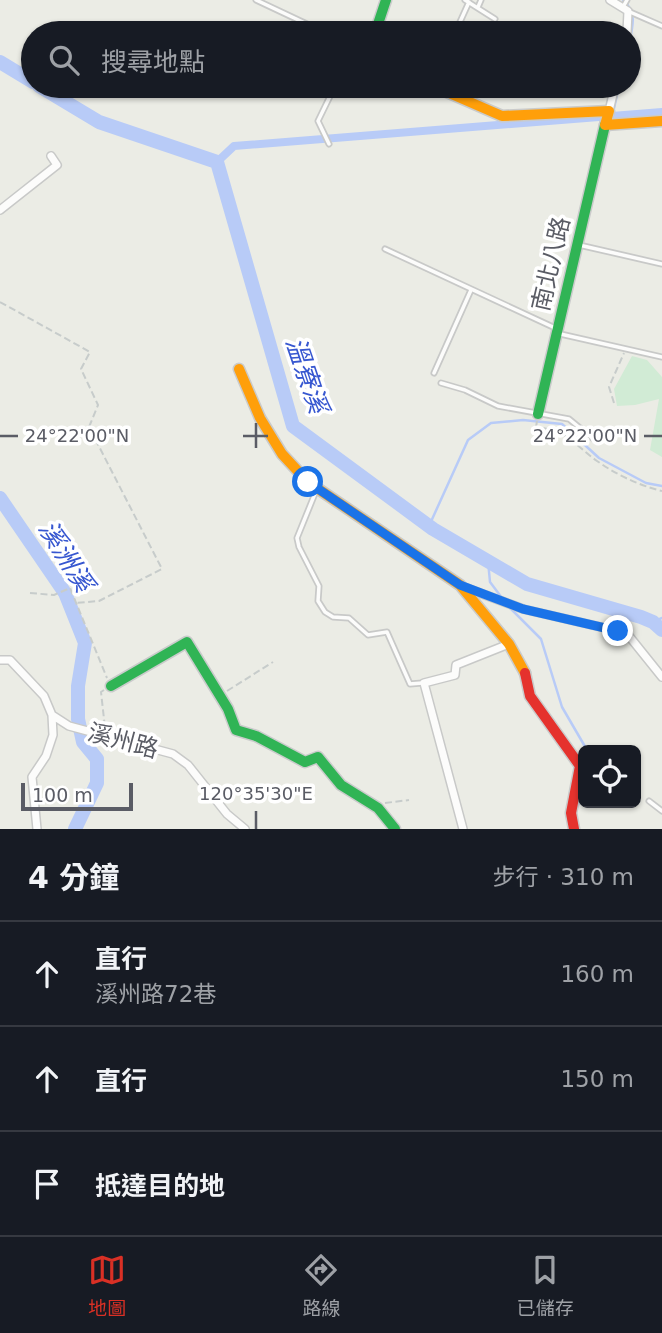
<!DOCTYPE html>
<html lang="zh-TW">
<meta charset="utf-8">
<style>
body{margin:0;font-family:"DejaVu Sans","Noto Sans TC",sans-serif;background:#242831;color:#f1f3f6}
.controls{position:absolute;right:21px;bottom:21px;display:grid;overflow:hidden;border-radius:10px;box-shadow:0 2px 5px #0004}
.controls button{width:63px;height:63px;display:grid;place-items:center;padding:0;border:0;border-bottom:2px solid #363941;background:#171b24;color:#f1f3f6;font:35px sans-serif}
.scale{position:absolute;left:21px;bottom:18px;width:112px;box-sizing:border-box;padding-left:7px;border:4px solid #5a5c65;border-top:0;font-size:19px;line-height:24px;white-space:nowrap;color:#5a5c65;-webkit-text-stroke:5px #fff;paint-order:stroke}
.stop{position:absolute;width:21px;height:21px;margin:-16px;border:5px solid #1a73e8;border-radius:50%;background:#fff}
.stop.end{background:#1a73e8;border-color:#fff;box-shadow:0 2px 7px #0008}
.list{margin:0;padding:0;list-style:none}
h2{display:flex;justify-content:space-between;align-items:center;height:91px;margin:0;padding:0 28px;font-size:30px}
h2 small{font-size:23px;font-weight:400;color:#9ea1a6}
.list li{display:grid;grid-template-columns:46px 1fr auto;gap:21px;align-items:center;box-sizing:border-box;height:105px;padding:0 28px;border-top:2px solid #363941}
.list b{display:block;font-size:26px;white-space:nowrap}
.list p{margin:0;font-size:23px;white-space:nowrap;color:#9ea1a6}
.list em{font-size:23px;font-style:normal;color:#9ea1a6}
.icon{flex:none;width:38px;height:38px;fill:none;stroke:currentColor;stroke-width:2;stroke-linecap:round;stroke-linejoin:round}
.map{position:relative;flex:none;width:662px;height:829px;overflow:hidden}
.search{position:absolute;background:#171b24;box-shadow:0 2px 5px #0004;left:21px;right:21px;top:21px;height:77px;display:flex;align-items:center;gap:18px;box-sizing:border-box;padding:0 24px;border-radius:38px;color:#9ea1a6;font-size:26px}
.sheet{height:406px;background:#171b24}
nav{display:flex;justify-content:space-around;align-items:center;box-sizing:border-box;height:98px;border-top:2px solid #363941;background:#171b24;font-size:19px;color:#9ea1a6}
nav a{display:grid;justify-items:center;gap:4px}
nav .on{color:#d93025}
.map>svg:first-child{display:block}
.green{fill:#d1ebd5}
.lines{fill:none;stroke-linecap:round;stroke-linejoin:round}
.stream{stroke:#b8cbf7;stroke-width:2.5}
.canal{stroke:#b8cbf7;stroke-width:8}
.river{stroke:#b8cbf7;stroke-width:14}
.lane-casing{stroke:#c8c9c8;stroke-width:7}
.street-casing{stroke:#c8c9c8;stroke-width:10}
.fast-casing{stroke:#cacbcb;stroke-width:13}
.slow-casing{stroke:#cacbcb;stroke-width:13}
.jam-casing{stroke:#cacbcb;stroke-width:13}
.path{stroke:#c7cccb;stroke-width:2;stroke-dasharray:7 3.5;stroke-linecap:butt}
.lane{stroke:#fcfcfb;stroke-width:3.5}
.street{stroke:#fcfcfb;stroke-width:7}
.fast{stroke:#30b455;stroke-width:10}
.slow{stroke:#ff9f0a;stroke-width:10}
.jam{stroke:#e5322d;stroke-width:10}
.route{stroke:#1a73e8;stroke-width:9}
.ticks{fill:none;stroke:#5a5c65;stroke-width:2.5}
.labels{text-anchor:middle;stroke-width:7;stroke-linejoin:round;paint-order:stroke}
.street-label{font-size:24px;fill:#5a5c65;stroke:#fff}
.water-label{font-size:26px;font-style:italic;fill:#3757d0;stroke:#fff}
.ticks-label{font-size:18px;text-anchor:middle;fill:#5a5c65;stroke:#fff;stroke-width:7;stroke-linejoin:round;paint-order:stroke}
</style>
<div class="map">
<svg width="662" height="829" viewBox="0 0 662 829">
<rect width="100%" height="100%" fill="#ebece5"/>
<path class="green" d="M632 356 647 360 662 377V457L650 450 659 399 635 405 617 406 614 389Z"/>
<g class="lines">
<path class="stream" d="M623 0C637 12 633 26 629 43
M613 113 619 86
M429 526 468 440 491 423 523 420 562 424 599 458 646 483 662 486
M488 561 490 582 502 598
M508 606 541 639 562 707 587 750
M653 622 662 618
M576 809 583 796"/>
<path class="canal" d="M217 162 234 146 662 112"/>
<path class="river" d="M0 62 33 82
M39 86 99 122 217 162 293 426 433 529 527 584 641 617 653 622 662 630
M0 498 65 593 85 643 78 686V719L83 742 97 759V783L75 829"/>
<g class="lane-casing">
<path id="lane" d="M256 0 326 33
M465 0 495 19
M478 7 481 0
M623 7 627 0
M630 12 662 26
M455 33 469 2
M329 144 318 121 335 86
M579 245 662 264
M385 249 553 327 556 333 662 357
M434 373 471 290
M441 383 465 390 498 406 569 419 596 441
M316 491 297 538 299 547 319 586 318 601 325 612 333 617 349 618 368 635 387 632 410 684 422 683
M649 801 662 811"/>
</g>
<g class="street-casing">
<path id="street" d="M610 0 628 11 627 33
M609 111 615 86
M0 210 57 165 51 156
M461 586 523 609 618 631 629 636 662 677
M0 660H10L44 696 52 715 69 726 173 754 188 765 227 814 245 829
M37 829 32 777 46 756 53 735 52 715
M463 829 424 683 455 675 456 665 509 644"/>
</g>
<g class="fast-casing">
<path id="fast" d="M375 33 386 0
M538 414 605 125
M111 686 187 642 228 709 236 730 256 736 305 762 318 757 341 785 378 808 395 829"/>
</g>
<g class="slow-casing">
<path id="slow" d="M433 86 502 116 609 111 605 125 662 121
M239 369 260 418 282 454 308 482 460 585 509 644 525 673"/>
</g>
<g class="jam-casing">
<path id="jam" d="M525 673 530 696 580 766 571 813 574 829"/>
</g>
<path class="path" d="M0 302 90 352 81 369 98 405 89 427 162 569 99 601 76 603
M614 403 609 387 624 353
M537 421 536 427C569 431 572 443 597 461 617 475 638 485 662 491
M30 593 54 595 70 588 107 678
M104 690 101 692 105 728
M227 691 273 662
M385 803 409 800"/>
<use href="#lane" class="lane"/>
<use href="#street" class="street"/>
<use href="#fast" class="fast"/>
<use href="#slow" class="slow"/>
<use href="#jam" class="jam"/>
</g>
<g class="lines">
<path class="route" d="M308 482 460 585 523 609 618 631"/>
</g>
<path class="ticks" d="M256 423V448M0 436H18M243 436H268M644 436H662M256 811V829"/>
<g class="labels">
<g class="street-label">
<text transform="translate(551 264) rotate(-77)" y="8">南北八路</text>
<text transform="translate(123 741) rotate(15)" y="8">溪州路</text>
</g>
<g class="water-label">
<text transform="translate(307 375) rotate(71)" y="9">溫寮溪</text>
<text transform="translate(66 556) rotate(58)" y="9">溪洲溪</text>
</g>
</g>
<g class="ticks-label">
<text x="77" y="442">24°22'00"N</text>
<text x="585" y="442">24°22'00"N</text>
<text x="256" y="800">120°35'30"E</text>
</g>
</svg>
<div class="controls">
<button><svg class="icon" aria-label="locate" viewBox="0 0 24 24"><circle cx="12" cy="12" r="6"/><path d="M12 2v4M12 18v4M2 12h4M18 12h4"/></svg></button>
</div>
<div class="scale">100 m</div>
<div class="stop" style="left:308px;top:482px"></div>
<div class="stop end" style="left:618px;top:631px"></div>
<div class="search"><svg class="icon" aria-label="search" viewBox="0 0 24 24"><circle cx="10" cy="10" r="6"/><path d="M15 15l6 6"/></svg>搜尋地點</div>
</div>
<section class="sheet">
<h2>4 分鐘<small>步行 · 310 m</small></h2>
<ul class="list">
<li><svg class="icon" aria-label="ahead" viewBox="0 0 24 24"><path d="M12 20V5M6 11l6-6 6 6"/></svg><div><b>直行</b><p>溪州路72巷</p></div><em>160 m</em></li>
<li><svg class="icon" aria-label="ahead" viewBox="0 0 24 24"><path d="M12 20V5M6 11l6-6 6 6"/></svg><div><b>直行</b></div><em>150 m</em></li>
<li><svg class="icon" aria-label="arrive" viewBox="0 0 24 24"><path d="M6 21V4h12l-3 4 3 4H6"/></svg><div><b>抵達目的地</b></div></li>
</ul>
</section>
<nav>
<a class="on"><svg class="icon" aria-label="map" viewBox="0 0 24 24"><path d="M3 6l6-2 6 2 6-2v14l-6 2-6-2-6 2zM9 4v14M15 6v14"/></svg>地圖</a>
<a><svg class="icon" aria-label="directions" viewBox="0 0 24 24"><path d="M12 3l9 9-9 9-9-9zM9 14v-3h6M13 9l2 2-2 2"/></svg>路線</a>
<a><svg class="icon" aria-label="saved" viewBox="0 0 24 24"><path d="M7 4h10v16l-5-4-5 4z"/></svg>已儲存</a>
</nav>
